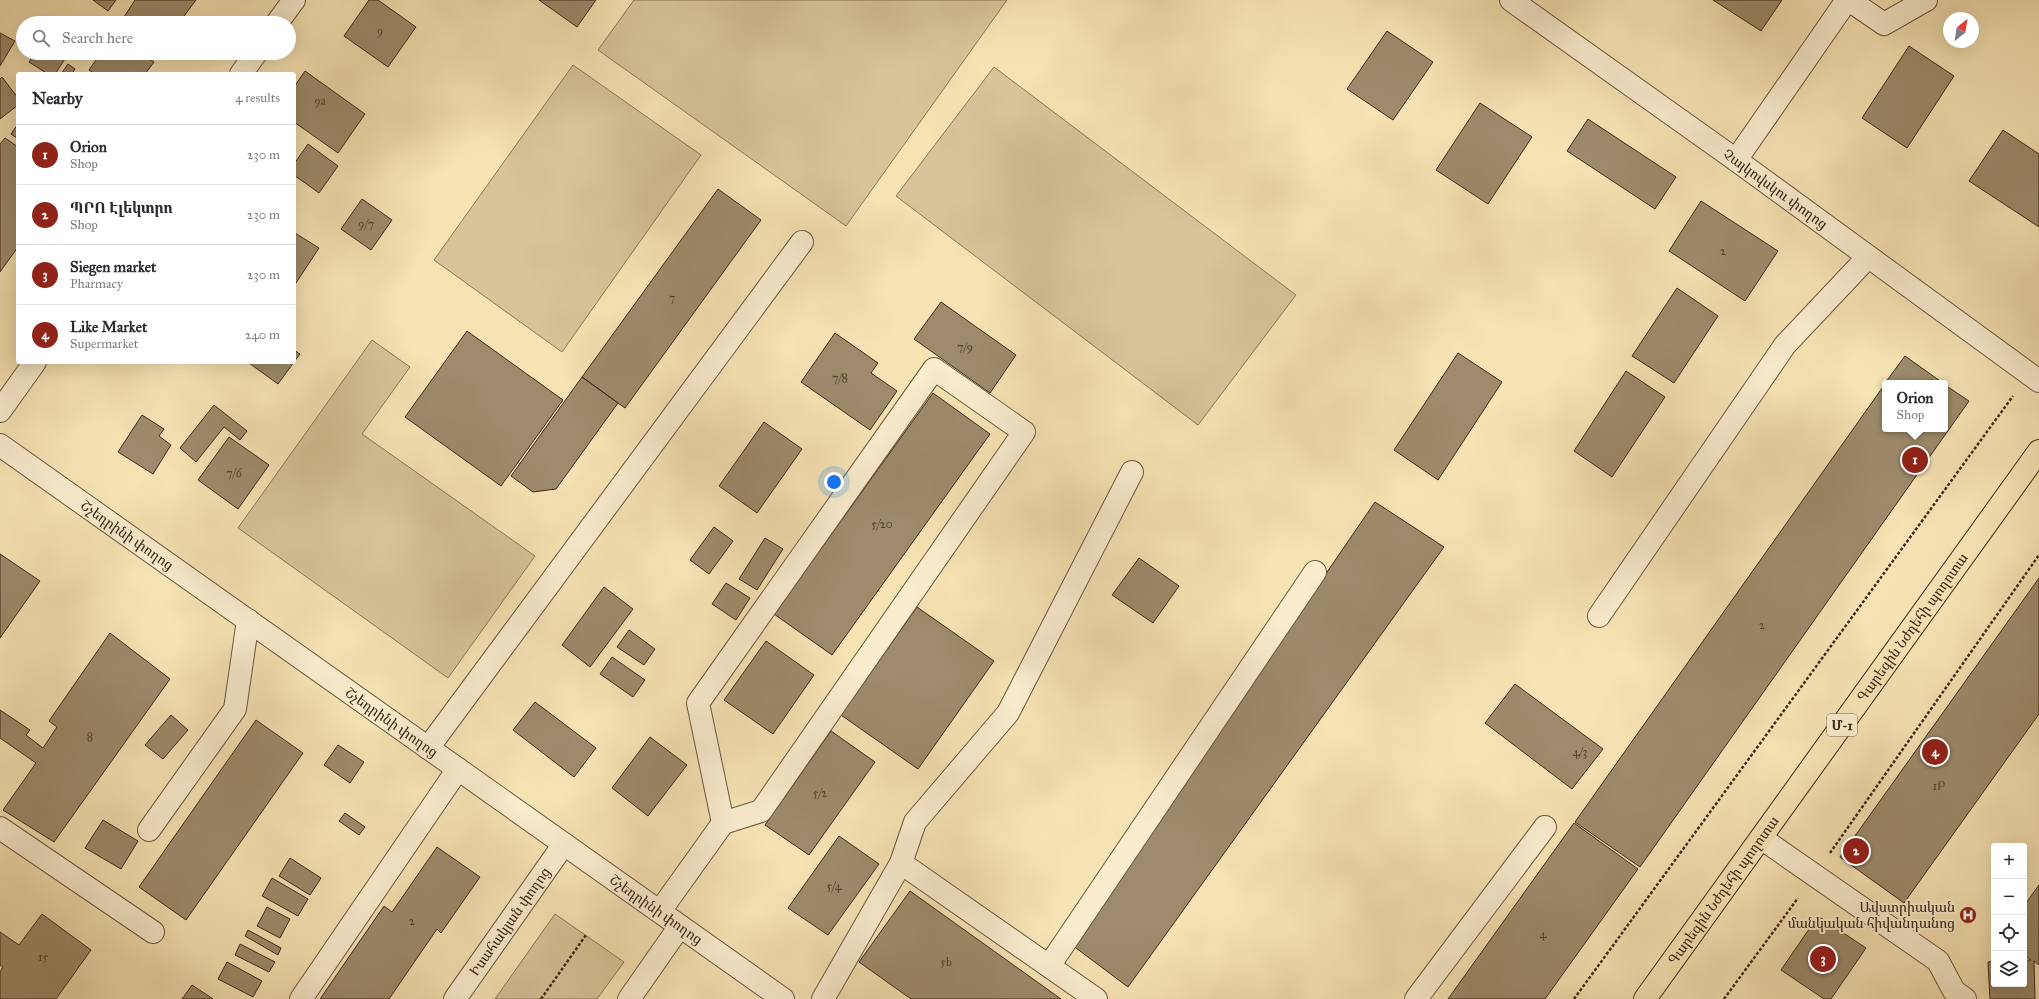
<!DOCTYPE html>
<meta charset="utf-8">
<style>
body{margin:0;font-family:"IM FELL Great Primer","Noto Serif Armenian",serif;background:#f7f7f7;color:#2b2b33}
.controls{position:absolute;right:12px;bottom:12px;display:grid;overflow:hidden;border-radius:4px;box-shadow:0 4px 16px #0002}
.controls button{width:36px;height:36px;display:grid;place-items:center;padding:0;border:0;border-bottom:1px solid #e1e1e2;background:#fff;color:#2b2b33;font:20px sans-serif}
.compass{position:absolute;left:1943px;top:12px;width:36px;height:36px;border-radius:50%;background:#fff;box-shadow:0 4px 16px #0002;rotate:30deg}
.you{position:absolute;left:834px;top:482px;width:14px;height:14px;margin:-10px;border:3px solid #fff;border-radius:50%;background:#1a73e8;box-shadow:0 0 0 6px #1a73e833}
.badge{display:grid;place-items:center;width:26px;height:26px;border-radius:50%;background:#8f2418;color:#fff;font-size:13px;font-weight:700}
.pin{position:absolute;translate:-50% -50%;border:2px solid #fff;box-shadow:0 1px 4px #0006}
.popup{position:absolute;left:1882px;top:380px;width:66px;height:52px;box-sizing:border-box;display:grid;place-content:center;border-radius:4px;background:#fff;filter:drop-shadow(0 1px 3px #0005);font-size:13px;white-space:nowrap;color:#7c7c81}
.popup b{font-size:15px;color:#2b2b33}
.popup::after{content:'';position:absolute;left:50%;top:100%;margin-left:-8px;border:8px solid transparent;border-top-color:#fff}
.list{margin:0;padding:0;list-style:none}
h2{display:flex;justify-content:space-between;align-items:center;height:52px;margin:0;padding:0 16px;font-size:17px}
h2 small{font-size:13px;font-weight:400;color:#7c7c81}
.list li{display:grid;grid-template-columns:26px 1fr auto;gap:12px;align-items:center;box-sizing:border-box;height:60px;padding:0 16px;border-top:1px solid #e1e1e2}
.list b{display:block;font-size:15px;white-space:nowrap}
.list p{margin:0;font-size:13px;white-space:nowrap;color:#7c7c81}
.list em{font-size:13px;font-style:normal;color:#7c7c81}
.icon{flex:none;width:22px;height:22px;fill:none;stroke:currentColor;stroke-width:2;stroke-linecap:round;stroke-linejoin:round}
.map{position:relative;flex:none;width:2039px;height:999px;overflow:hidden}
.search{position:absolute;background:#fff;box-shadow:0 4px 16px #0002;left:16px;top:16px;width:280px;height:44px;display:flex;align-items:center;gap:10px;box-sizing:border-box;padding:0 14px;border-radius:22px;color:#7c7c81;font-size:15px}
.panel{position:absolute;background:#fff;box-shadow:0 4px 16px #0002;left:16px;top:72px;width:280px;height:292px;border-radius:4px}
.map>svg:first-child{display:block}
.green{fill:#d7c49a;stroke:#8a785a}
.building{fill:#9d8b6b;stroke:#3d2b1b}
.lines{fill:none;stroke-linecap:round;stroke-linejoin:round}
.minor-casing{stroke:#6b5941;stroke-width:24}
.highway-casing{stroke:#3d2b1b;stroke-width:24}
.path{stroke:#3d2b1b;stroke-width:2.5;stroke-dasharray:3 2;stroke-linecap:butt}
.minor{stroke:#f9edce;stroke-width:22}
.highway{stroke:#f6e3b4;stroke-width:22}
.labels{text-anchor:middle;stroke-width:4;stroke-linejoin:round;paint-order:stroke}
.number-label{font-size:12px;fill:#55432f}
.shield{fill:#f9edce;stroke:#756551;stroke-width:1}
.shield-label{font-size:13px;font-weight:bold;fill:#3d2b1b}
.street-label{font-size:14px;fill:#3d2b1b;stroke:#f9edce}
.poi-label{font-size:14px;fill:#3d2b1b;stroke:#f9edce;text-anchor:end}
</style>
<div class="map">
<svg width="2039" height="999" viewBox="0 0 2039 999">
<rect width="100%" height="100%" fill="#f6e3b4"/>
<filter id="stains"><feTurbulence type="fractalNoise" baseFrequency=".005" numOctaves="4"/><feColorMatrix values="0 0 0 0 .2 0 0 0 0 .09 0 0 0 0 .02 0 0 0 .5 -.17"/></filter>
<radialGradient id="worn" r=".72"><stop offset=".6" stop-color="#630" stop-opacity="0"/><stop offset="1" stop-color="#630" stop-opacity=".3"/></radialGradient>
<path class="green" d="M634 0H1007L846 226 598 50Z
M573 65 701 155 562 352 434 260Z
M994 67 1296 295 1198 425 896 196Z
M372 340 410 367 362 434 535 556 448 678 238 528Z
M555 914 624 962 597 999H495Z"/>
<path class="building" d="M93 0H116L108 11Z
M135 0H196L179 23H120Z
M369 0H378L416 27 388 67 344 36Z
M539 0H596L577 27Z
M1713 0H1782L1761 31Z
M1387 31 1433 62 1393 120 1347 89Z
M0 33 15 41 0 66Z
M1909 46 1954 76 1907 148 1862 118Z
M35 53H56L65 59 55 74H48L29 62Z
M101 53H141L154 62 145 74H95L89 70Z
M68 64 75 69 72 74H61Z
M305 71 365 114 338 153 294 122V87Z
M2 77 18 98V105L0 119V79Z
M1480 103 1532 137 1488 204 1436 170Z
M1588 119 1676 177 1655 209 1567 151Z
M18 124V139L11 134Z
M2003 130 2039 154V227L1969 181Z
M5 138 18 147V247L0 272V144Z
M308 144 338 166 319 193 294 175V164Z
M718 189 761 220 625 408 582 377Z
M362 199 392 220 371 250 341 229Z
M1701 201 1778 251 1745 301 1669 251Z
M295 233 319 248 294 286V234Z
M1677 288 1718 316 1674 383 1632 356Z
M941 302 1016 355 990 393 914 339Z
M467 331 563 400 501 486 405 417Z
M835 333 878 363 871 373 897 391 870 430 801 382Z
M294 350 300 354 294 362Z
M1458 353 1502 382 1438 480 1394 450Z
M1905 356 1943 383H1885Z
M250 362H294L278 384 249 363Z
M1626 371 1665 397 1612 477 1574 451Z
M582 377 618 403 556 489 533 492 511 476Z
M1885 384V429H1945V385L1969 401 1640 867 1575 822Z
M933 393 990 434 832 655 774 614Z
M214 405 247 431 240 440 224 427 196 462 180 448Z
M142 415 164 429 159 436 171 445 153 474 118 452Z
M764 422 802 449 757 513 719 486Z
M229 437 269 465 238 509 198 480Z
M1375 502 1444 547 1128 987 1072 945Z
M714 527 733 541 709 574 690 560Z
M765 538 783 549 757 590 739 579Z
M0 554 40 581 0 638Z
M1139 558 1179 586 1153 623 1112 595Z
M2039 578V714L1904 903 1840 857Z
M726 583 750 598 736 620 712 604Z
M604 587 633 609 590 667 562 645Z
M917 607 994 661 918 769 841 715Z
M629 630 655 649 644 665 617 647Z
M110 633 170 679 54 842 3 810 36 763 0 738V710L30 730 26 735 43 748 57 727 49 721Z
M766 641 814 675 773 734 724 700Z
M612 657 645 680 633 697 600 674Z
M1515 684 1603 749 1572 789 1485 723Z
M535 702 596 748 574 777 513 730Z
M171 715 188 730 163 759 145 745Z
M256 720 303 753 186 920 139 887Z
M831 731 875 762 809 855 765 825Z
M650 737 687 765 648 816 612 788Z
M338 745 364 762 350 783 324 765Z
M345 813 365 827 359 835 339 821Z
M103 820 138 841 121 869 85 848Z
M1574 823 1638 869 1545 999H1448Z
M839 836 879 864 828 935 788 908Z
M437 847 480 877 441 933 437 929 389 999H320L384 906 392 912Z
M290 858 321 878 310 895 279 876Z
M272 878 308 899 298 916 262 896Z
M2039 885V965L2034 961 2035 999H1990L1988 962 1994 961V984H2024V960H2031L2024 954V906Z
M910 891 1061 999H911L859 962Z
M267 907 290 919 280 938 257 926Z
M42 914 91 950 56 999H0V972L3 967 0 965V932L19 945Z
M1818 916 1866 948 1831 999H1824L1781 970Z
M248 930 281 948 278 955 245 936Z
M240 944 275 962 269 972 235 955Z
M227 962 262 981 253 997 218 979Z
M192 985 213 999H182Z"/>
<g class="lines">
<g class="minor-casing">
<g id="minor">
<path id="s1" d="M1511 0 1736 160 2039 381"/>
<path d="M1849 0 1884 24 1926 0"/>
<path d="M277 23 294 0"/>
<path d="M241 74 256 53"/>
<path d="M1736 160 1847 0"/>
<path d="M0 411 35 362"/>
<path id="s2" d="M0 445 783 999"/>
<path d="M1599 616 1785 345 1868 257"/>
<path d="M428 748 802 242"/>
<path d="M0 828 153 932"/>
<path d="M149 830 235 709 248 620"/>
<path d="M1761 838 1938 961 1954 991 1965 999"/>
<path d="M901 863 1096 999"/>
<path d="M660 911 723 823 761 811 1024 432 934 369 698 703 723 823"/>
<path d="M1049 966 1315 572"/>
<path d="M301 999 458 769"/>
<path id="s3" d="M455 999 564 844"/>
<path d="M629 999 680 926"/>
<path d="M823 999 901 863 915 822 1008 713 1132 472"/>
<path d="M1416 999 1545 827"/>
</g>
</g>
<g class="highway-casing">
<g id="highway">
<path id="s4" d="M1645 999 2039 451"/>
</g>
</g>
<path class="path" d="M1830 853 2039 555
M541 999 586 935
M1574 999 2013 396
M1724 999 1798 898"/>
<use href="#minor" class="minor"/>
<use href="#highway" class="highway"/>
</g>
<defs>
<g id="hospital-disc" transform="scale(0.9)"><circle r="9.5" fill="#8f2418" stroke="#f9edce"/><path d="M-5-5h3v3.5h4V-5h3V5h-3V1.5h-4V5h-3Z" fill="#fff"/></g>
</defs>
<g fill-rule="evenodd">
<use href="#hospital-disc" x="1968" y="915"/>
</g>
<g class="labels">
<g class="number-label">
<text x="380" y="35">9</text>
<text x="320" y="105">9a</text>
<text x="366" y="228">9/7</text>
<text x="1723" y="255">2</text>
<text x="672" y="302">7</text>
<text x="965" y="351">7/9</text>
<text x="840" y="382">7/8</text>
<text x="234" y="477">7/6</text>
<text x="882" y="528">5/20</text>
<text x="1762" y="629">2</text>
<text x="90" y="741">8</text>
<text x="1580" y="756">4/3</text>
<text x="1939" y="790">1Բ</text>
<text x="820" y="797">5/2</text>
<text x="834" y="890">5/4</text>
<text x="412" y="925">2</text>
<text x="1543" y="938">4</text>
<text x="43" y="961">15</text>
<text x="946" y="966">5b</text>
</g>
<rect class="shield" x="1827" y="714" width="30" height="22" rx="3"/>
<g class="shield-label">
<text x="1842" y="730">Մ-1</text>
</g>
<g class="street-label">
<text dy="5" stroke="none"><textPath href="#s1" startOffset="325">Չայկովսկու փողոց</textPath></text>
<text dy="5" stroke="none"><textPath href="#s2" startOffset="156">Շչեդրինի փողոց</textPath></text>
<text dy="5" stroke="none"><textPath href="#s4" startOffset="458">Գարեգին Նժդեհի պողոտա</textPath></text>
<text dy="5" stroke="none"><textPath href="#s2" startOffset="480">Շչեդրինի փողոց</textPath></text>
<text dy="5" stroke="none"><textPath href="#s4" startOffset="134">Գարեգին Նժդեհի պողոտա</textPath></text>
<text dy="5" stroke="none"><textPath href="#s2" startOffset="804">Շչեդրինի փողոց</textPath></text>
<text dy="5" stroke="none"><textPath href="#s3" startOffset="95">Իսահակյան փողոց</textPath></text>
</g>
<g class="poi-label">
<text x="1955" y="912">Ավստրիական<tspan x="1955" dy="16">մանկական հիվանդանոց</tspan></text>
</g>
</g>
<rect width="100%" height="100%" filter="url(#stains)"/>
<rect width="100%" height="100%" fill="url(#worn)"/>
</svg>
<div class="controls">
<button>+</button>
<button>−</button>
<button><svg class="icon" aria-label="locate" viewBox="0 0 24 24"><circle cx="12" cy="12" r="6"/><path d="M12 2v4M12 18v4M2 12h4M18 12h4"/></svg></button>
<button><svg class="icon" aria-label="layers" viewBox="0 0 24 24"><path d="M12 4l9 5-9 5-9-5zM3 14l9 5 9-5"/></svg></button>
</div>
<svg class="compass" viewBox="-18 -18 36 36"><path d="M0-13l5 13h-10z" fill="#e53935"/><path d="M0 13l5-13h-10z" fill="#7c7c81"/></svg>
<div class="you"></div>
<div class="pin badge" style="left:1915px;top:460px">1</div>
<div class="popup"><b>Orion</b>Shop</div>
<div class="pin badge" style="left:1856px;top:851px">2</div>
<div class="pin badge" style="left:1823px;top:959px">3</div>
<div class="pin badge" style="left:1935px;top:752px">4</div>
<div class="search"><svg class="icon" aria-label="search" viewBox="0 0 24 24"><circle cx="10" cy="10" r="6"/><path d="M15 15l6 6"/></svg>Search here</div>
<section class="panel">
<h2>Nearby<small>4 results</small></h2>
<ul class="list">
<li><span class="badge">1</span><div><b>Orion</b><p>Shop</p></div><em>230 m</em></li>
<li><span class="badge">2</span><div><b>ՊՐՈ Էլեկտրո</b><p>Shop</p></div><em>230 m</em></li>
<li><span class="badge">3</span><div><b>Siegen market</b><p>Pharmacy</p></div><em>230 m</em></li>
<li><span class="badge">4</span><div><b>Like Market</b><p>Supermarket</p></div><em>240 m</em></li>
</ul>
</section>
</div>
